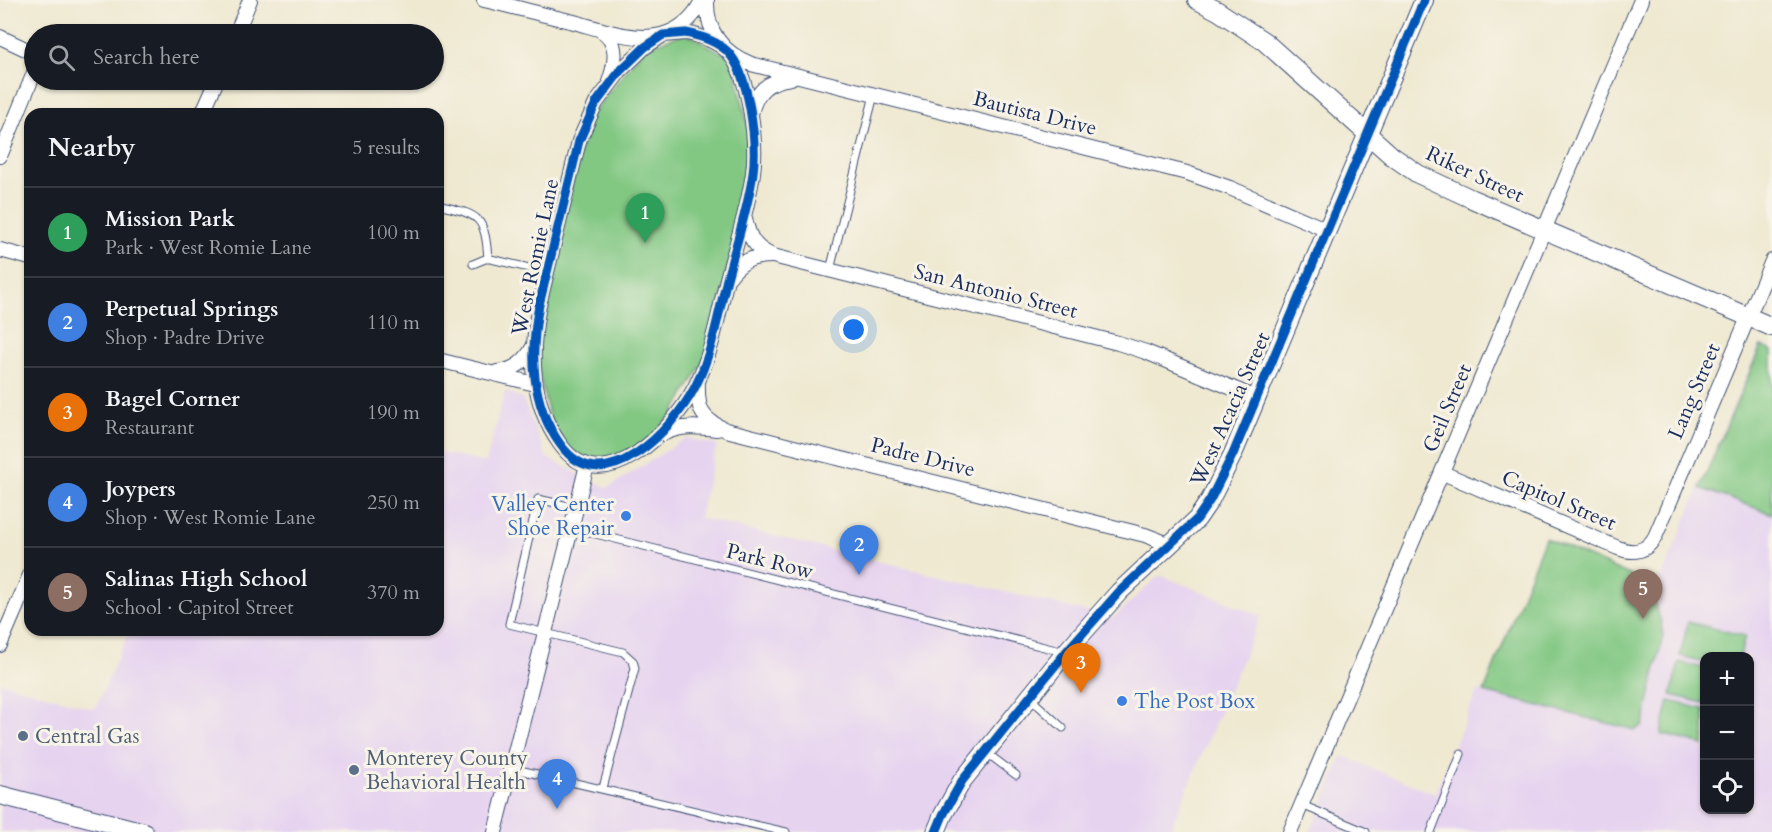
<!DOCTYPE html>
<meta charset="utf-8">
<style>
body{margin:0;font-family:Cardo,serif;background:#242831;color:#f1f3f6}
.controls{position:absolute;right:18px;bottom:18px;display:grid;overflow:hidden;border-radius:12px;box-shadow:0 2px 4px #0004}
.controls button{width:54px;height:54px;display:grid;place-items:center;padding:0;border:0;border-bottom:2px solid #363941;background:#171b24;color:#f1f3f6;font:30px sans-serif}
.you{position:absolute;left:854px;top:330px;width:21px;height:21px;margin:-15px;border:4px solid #fff;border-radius:50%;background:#1a73e8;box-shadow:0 0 0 9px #1a73e833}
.badge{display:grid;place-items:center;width:39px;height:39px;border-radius:50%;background:#c8321e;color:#fff;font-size:20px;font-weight:700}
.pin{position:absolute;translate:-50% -50px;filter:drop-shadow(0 2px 3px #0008)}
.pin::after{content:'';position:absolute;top:32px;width:21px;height:18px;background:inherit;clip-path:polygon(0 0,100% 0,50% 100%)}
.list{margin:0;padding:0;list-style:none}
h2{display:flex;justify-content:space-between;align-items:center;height:78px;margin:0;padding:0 24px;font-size:26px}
h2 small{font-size:20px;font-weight:400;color:#9ea1a6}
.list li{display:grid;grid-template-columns:39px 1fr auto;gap:18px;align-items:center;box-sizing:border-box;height:90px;padding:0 24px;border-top:2px solid #363941}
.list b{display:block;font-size:22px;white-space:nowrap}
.list p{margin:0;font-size:20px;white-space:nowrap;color:#9ea1a6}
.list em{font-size:20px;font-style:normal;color:#9ea1a6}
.icon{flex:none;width:33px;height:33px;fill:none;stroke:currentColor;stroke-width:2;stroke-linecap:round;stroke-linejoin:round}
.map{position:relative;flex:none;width:1772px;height:832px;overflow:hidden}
.search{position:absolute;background:#171b24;box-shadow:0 2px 4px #0004;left:24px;top:24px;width:420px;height:66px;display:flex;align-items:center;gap:15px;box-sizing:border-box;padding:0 21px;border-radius:33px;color:#9ea1a6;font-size:22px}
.panel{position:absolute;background:#171b24;box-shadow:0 2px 4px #0004;left:24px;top:108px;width:420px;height:528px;border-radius:18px}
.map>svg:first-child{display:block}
.built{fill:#e6d3f0;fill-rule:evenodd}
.green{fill:#82c883;stroke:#4e7c70;stroke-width:1.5}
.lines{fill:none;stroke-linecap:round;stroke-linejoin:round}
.lane-casing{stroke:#3b4b6f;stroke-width:9}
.street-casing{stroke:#3b4b6f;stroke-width:16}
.secondary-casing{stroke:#3b4b6f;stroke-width:20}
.lane{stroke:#fff;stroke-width:7}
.street{stroke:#fff;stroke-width:14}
.secondary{stroke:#fff;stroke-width:18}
.cycleway-casing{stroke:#f7f3e8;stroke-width:13}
.cycleway{stroke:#0057b8;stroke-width:9}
.shop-dot{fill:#3f7fe0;stroke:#f7f3e8;stroke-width:2}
.service-dot{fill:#5c6f8a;stroke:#f7f3e8;stroke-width:2}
.labels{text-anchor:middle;stroke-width:6;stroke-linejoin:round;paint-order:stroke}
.street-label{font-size:21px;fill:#1b2f5e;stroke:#f7f3e8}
.shop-label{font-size:21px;fill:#366cbe;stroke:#f7f3e8;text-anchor:end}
.service-label{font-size:21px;fill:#4e5e75;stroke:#f7f3e8;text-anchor:start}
</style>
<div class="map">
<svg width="1772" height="832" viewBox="0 0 1772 832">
<rect width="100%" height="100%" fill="#f7f3e8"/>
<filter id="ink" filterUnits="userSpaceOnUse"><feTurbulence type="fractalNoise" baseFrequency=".0167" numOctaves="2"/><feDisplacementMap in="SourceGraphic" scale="12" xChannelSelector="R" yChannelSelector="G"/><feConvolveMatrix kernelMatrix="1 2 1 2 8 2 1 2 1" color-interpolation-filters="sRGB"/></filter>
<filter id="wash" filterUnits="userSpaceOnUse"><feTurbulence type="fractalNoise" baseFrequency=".008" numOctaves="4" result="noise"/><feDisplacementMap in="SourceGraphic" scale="24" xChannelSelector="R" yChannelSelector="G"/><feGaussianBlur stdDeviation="1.35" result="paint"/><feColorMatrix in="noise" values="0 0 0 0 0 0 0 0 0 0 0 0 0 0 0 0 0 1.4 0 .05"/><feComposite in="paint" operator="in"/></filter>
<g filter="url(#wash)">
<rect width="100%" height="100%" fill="#efe9d1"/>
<path class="built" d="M1760 344 1772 349V832H1310L1342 756 1435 794 1477 691 1484 692 1545 538 1646 582 1662 576ZM1704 656H1750V810H1704Z
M505 391 522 398 547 458 608 488 686 438 717 445 699 518 1113 618 1160 575 1261 616 1169 832H0V682L95 709 130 630H438V452L486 463Z"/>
<path class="green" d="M686 33 733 59 754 154 709 353 660 436 597 466 562 447 553 433 533 347 587 120 645 47Z
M1761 346 1772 351V514L1700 488Z
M1545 538 1646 582 1661 621 1663 636 1643 726 1635 730 1484 692Z
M1688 622 1745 636 1740 656H1704V662L1680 656Z
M1679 662 1704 668V703L1671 695Z
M1669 701 1704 709V745L1661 734Z"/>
</g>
<g filter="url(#ink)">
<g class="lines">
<g class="lane-casing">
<path id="lane" d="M438 205C478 215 485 214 488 259
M473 264 485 259H491L546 272
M830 270 874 95
M577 508 538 499 509 624 623 652 633 661 635 668 603 788
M572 528 1064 652
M1030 698 1063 728
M987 753 1016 775
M511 768 786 832
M1302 805 1366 832
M1431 832 1461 754"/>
</g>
<g class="street-casing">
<path id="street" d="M484 0C514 7 544 15 574 22 600 29 634 42 661 35 679 31 695 17 702 0
M707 0C706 32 723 53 751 64L1187 173 1230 188 1327 230
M600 30C619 40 616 61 610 79
M686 33C701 36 716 41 727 51 750 74 757 143 753 173 748 209 736 244 727 279 718 315 712 354 695 387 673 429 603 505 560 444 530 402 530 353 539 305L579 141 596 103 620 71 645 47 663 35Z
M236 34 250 0
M0 37 34 53
M202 114 217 80
M751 114C756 90 768 81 791 78
M0 156 34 73
M745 218C749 238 754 248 773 256L1118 343 1146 352 1256 398
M0 250 30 258
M729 277C740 262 752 256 771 256
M438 360 535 384
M497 372C514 371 525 362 533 347
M698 381C697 408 700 419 726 430L1145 535 1171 545
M663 434C680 425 699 427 717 429
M1443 473 1618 548C1634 554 1646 552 1655 537L1772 261
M0 645 30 575
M495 832 587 465
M1290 832 1641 0"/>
</g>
<g class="secondary-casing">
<path id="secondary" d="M1197 0 1218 11 1265 42 1392 156 1418 174 1472 199 1772 327
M0 795 144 832
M936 832 943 815 962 781 1066 652 1119 592 1197 519 1210 500 1233 454 1424 0"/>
</g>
<use href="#lane" class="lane"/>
<use href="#street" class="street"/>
<use href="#secondary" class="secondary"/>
<g class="cycleway-casing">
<path id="cycleway" d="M686 33C701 36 716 41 727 51 750 74 757 143 753 173 748 209 736 244 727 279 718 315 712 354 695 387 673 429 603 505 560 444 530 402 530 353 539 305L579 141 596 103 620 71 645 47 663 35Z
M936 832 943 815 962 781 1066 652 1119 592 1197 519 1210 500 1233 454 1424 0"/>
</g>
<use href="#cycleway" class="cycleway"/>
</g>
</g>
<g class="shop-dot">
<circle cx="626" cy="516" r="6"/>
<circle cx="1122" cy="701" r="6"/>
</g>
<g class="service-dot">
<circle cx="23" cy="736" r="6"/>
<circle cx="354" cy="770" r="6"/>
</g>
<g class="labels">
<g class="street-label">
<text transform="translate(1035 113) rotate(14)" y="7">Bautista Drive</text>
<text transform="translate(1475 174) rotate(25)" y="7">Riker Street</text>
<text transform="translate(535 257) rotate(-78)" y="7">West Romie Lane</text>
<text transform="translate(996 291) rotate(14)" y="7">San Antonio Street</text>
<text transform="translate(1694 391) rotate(-67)" y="7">Lang Street</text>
<text transform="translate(1447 408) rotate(-67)" y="7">Geil Street</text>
<text transform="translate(1230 409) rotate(-66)" y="7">West Acacia Street</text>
<text transform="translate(923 457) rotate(14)" y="7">Padre Drive</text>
<text transform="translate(1559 500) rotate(23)" y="7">Capitol Street</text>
<text transform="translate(770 561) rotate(14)" y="7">Park Row</text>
</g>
<g class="shop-label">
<text x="614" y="511">Valley Center<tspan x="614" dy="24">Shoe Repair</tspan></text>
<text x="1134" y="708" text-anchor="start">The Post Box</text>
</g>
<g class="service-label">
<text x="35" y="743">Central Gas</text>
<text x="366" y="765">Monterey County<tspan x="366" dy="24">Behavioral Health</tspan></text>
</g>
</g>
</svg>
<div class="controls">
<button>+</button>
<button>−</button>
<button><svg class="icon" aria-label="locate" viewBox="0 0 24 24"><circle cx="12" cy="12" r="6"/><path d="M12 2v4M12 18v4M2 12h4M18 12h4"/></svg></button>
</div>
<div class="you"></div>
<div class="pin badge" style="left:645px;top:243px;background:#2e9e5b">1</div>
<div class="pin badge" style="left:859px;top:575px;background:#3f7fe0">2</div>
<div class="pin badge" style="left:1081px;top:693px;background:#e8710a">3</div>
<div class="pin badge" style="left:557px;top:809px;background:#3f7fe0">4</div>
<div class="pin badge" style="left:1643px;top:619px;background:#8d6e63">5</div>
<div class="search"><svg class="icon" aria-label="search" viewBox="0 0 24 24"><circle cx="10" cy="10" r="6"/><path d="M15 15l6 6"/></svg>Search here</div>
<section class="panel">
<h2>Nearby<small>5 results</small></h2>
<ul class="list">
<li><span class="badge" style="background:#2e9e5b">1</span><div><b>Mission Park</b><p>Park · West Romie Lane</p></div><em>100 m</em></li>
<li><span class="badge" style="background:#3f7fe0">2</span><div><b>Perpetual Springs</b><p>Shop · Padre Drive</p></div><em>110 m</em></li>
<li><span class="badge" style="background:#e8710a">3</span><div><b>Bagel Corner</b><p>Restaurant</p></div><em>190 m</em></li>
<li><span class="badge" style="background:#3f7fe0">4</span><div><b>Joypers</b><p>Shop · West Romie Lane</p></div><em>250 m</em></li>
<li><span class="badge" style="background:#8d6e63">5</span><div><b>Salinas High School</b><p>School · Capitol Street</p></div><em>370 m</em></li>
</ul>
</section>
</div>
